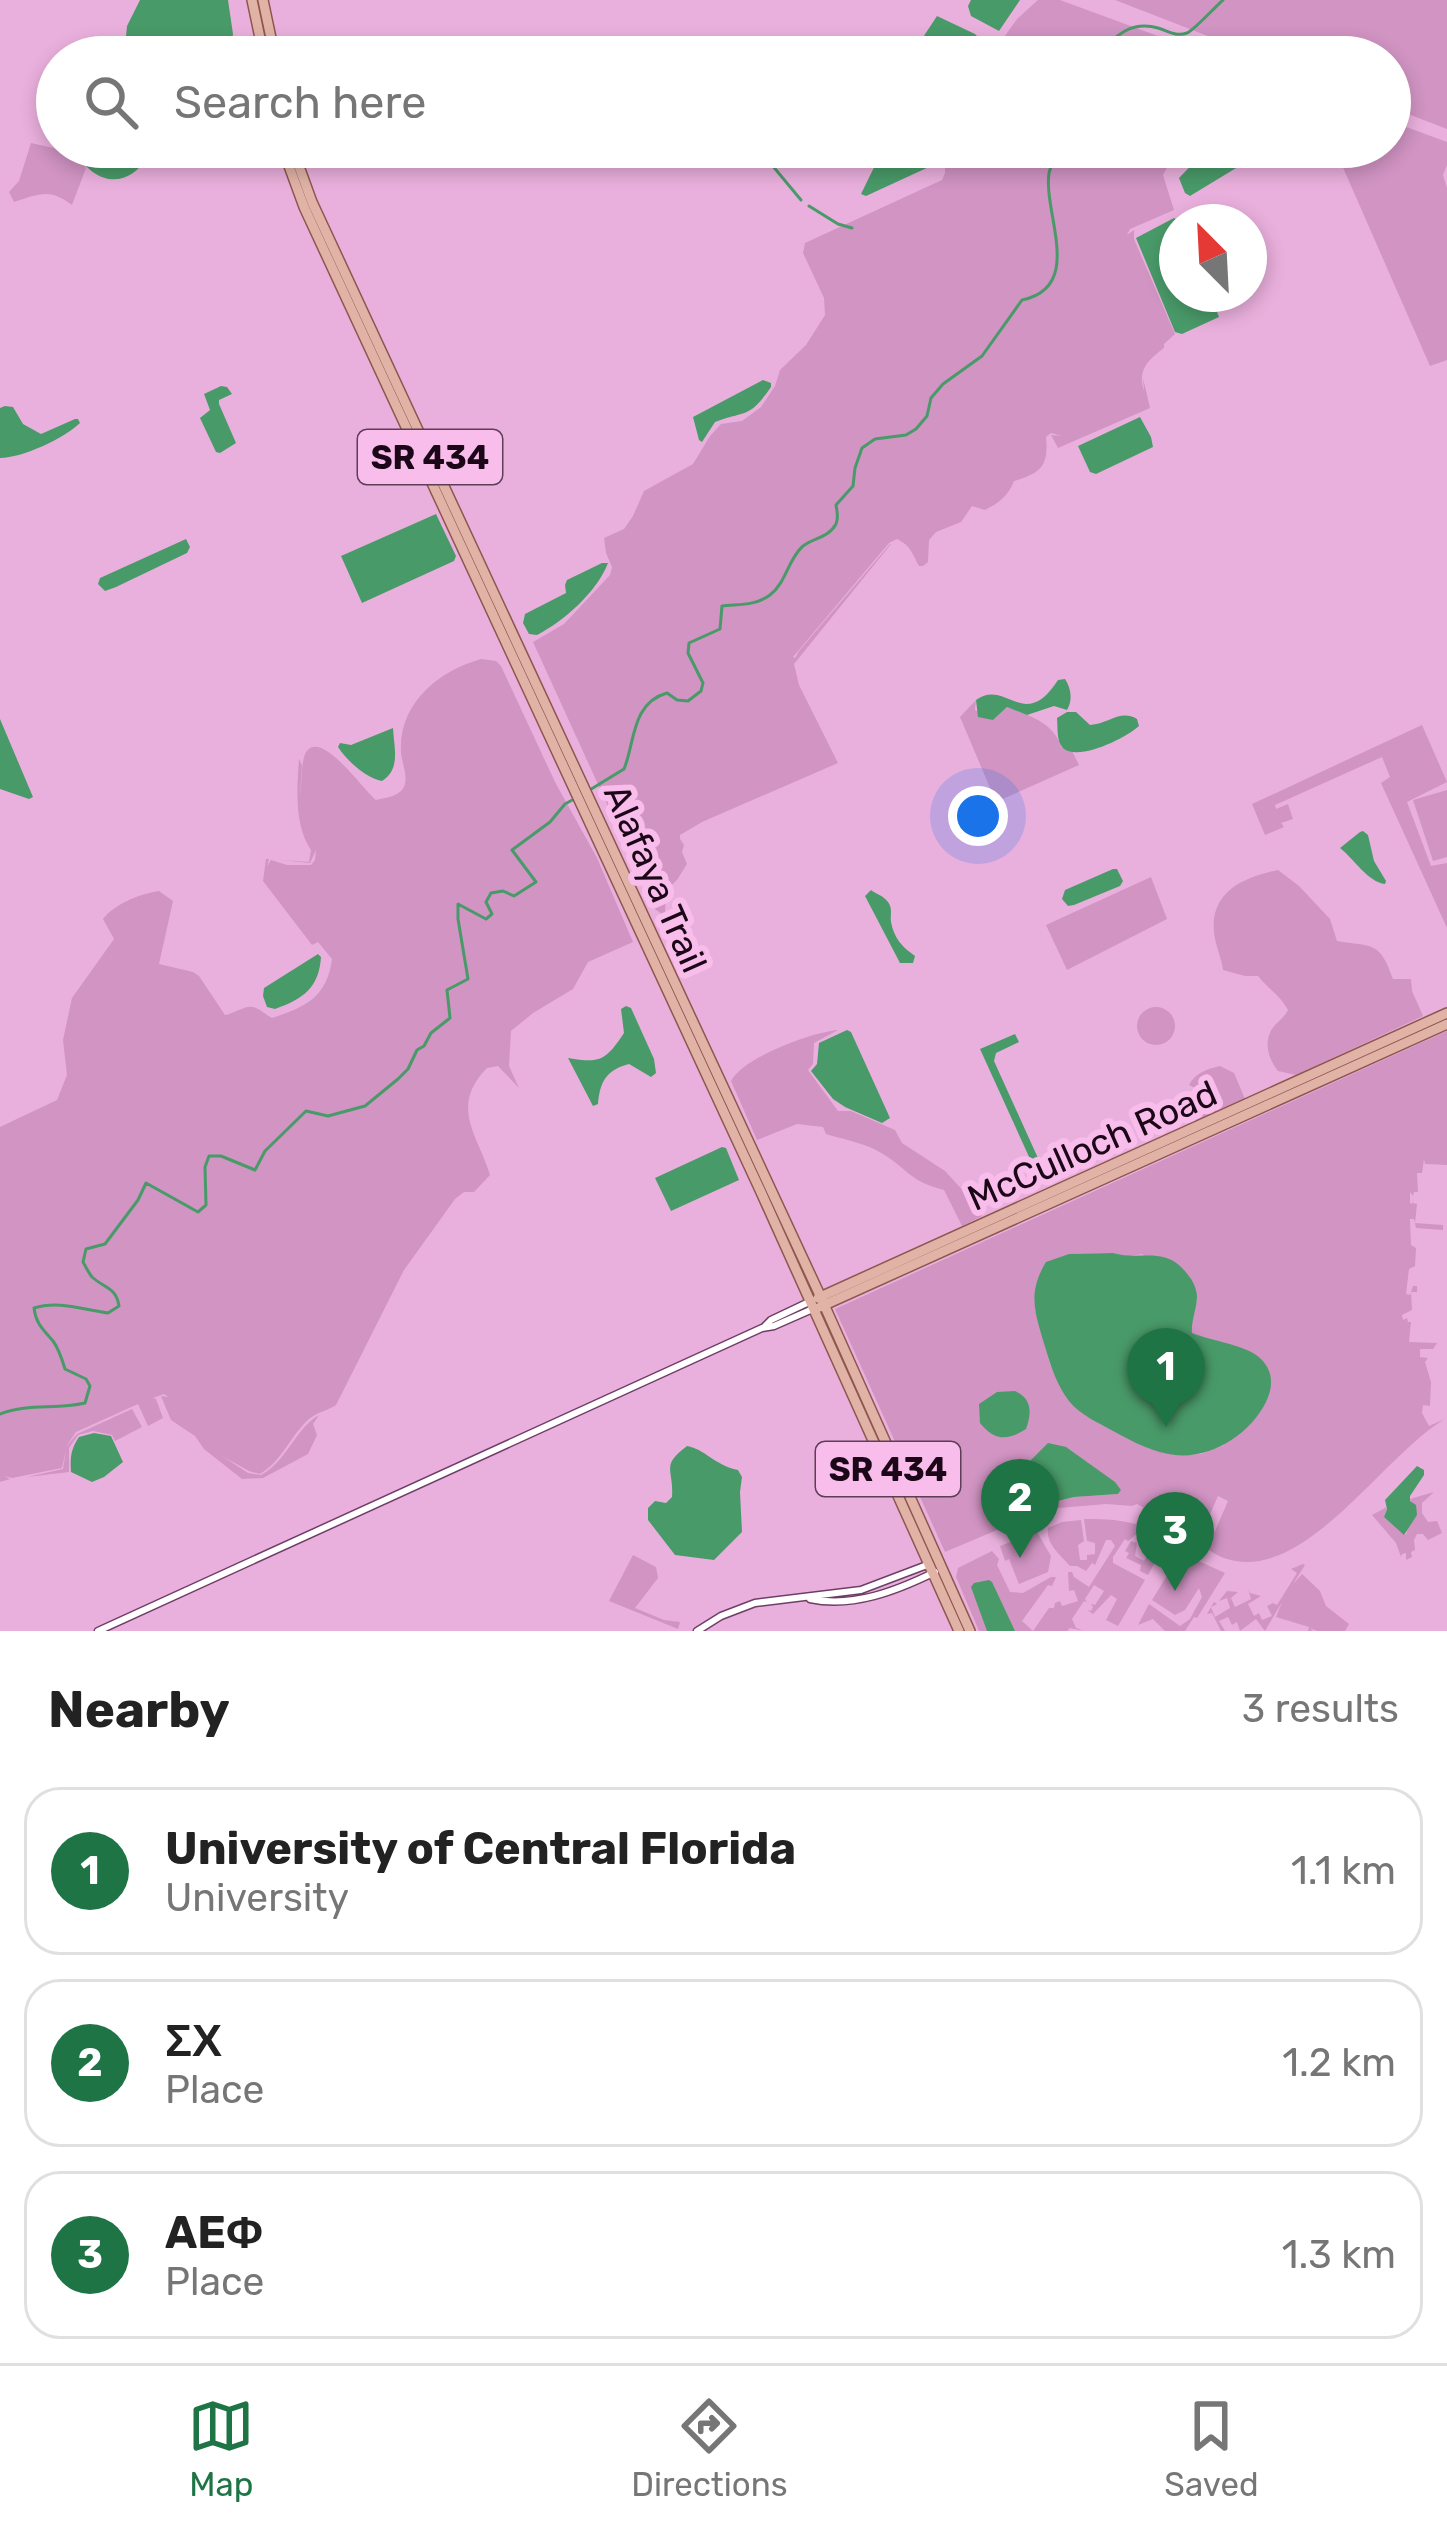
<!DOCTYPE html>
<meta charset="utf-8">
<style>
body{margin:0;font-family:Rubik,sans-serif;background:#f2f2f2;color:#222}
.compass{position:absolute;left:1159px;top:204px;width:108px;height:108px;border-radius:50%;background:#fff;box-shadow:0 6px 18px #0003;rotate:336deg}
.you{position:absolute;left:978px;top:816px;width:42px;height:42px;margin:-30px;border:9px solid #fff;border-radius:50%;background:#1a73e8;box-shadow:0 0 0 18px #1a73e833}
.badge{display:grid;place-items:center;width:78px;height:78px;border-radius:50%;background:#1f7446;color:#fff;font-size:39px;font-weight:700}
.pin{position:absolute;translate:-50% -99px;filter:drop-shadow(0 3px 6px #0008)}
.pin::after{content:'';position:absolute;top:63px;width:42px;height:36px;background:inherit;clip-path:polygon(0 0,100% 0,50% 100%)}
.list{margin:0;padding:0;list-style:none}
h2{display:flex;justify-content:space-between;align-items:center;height:156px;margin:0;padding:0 48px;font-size:51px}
h2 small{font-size:39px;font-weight:400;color:#767676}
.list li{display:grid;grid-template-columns:78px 1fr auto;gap:36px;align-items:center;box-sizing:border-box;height:168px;margin:0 24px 24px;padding:0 24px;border:3px solid #e0e0e0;border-radius:36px}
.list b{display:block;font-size:45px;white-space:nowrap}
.list p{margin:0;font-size:39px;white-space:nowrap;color:#767676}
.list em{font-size:39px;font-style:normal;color:#767676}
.icon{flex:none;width:66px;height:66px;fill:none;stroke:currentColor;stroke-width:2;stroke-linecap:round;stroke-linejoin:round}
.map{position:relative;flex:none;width:1447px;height:1631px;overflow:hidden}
.search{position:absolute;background:#fff;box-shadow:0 6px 18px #0003;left:36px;right:36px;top:36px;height:132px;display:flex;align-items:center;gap:30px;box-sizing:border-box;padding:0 42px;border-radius:66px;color:#767676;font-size:45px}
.sheet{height:732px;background:#fff}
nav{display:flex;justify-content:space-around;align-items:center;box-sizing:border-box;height:168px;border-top:3px solid #e0e0e0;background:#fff;font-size:33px;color:#767676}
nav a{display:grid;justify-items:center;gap:6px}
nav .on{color:#1f7446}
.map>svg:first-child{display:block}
.green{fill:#d194c3;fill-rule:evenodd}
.water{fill:#499a69}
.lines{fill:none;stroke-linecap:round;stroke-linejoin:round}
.stream{stroke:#499a69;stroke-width:3}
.minor-casing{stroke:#6f3e65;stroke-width:9}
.major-casing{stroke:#8f564e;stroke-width:12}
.minor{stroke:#fff;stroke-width:6}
.major{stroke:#e1b3a7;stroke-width:9}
.labels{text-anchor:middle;stroke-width:12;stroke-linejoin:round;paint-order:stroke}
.shield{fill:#f8bdea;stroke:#5d3e56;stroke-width:3}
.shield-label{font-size:33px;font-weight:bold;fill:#1b0717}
.street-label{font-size:36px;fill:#1b0717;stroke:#f8bdea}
</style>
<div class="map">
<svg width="1447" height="1631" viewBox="0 0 1447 1631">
<rect width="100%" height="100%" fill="#eab0dd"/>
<path class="green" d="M1038 0H1060L1215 57H981L987 46 1002 40 1017 19Z
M1115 0H1447V129L1390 107V57H1262Z
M1390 121 1447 142V165L1443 175 1447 188V360L1430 366 1334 147H1390Z
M31 143 76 153 86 168 72 205C49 188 40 194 14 202L9 192 19 181Z
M945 147H1193L1168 166 1163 175 1174 210 1130 229 1127 235 1134 230V239L1175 334 1164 344V348C1148 360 1137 370 1144 391L1143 378 1150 408 1058 448 1051 435 1062 436 1051 433 1046 437C1049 467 1040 473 1014 481 1008 496 999 503 985 510L972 506 961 522 936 532 929 540 928 562 923 566H919C912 553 911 546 897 539L889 543 793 657 795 658 799 651 890 544H891L794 664 799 685 838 763 702 822 680 835V839L684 845 682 852 687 864 677 880 666 890 665 914 663 915 655 909 533 642 564 624 610 575 612 567 606 553 604 538 624 529 633 516 644 491 693 464 710 436 721 424 742 421 761 407 775 386 780 370 806 345 825 315 824 298 803 253 805 243 942 180 945 173Z
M481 659 496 661 501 666 555 782 597 858 633 942 588 962 573 989 533 1013 511 1031 509 1066 519 1088 498 1066 487 1068C449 1107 478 1135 490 1175L474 1192H464L455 1199 404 1270 336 1405C327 1411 317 1412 309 1419 290 1436 283 1460 260 1474L249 1471 222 1456 248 1473 261 1475C287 1461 295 1429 319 1415L313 1424 317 1435 308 1454 263 1478 242 1479 204 1449 195 1436 171 1420 161 1396 168 1397 164 1394 153 1398 156 1399 163 1418 148 1426 138 1404 76 1432 65 1448 77 1434 132 1409 142 1427 115 1441 112 1435 93 1431 78 1435 69 1448V1472L27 1477 63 1469 66 1450 62 1468 12 1478 4 1476 10 1479 0 1482V1127L57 1100 67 1075 63 1040 72 998 114 939 103 919C115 904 139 894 159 891L173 901 159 964 193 972 199 976 225 1015C233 1014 245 1005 253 1007 259 1008 266 1015 272 1018 306 1007 327 997 332 959L318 942 312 945 263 881 266 859H269L267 866 271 860 287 865H311L315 860 316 850 310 863 279 860 309 862 311 850C294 825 297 788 299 759L302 765 300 796C302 785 301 769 304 757 316 721 363 790 376 800 384 798 396 797 402 790 410 780 402 764 401 753 398 704 438 671 481 659Z
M976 700 975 710 993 720 1007 707C1029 716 1054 722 1061 747L1072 751 1079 765 996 802 960 717Z
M1422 725 1447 782 1407 802 1431 866 1447 863V928L1381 783 1390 777 1382 757 1275 805 1276 809 1288 804 1293 819 1281 823 1284 827 1265 835 1252 804Z
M1447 790V857L1433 861 1413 800Z
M1278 870 1299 886 1330 919 1337 941C1371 947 1380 940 1393 979H1411L1412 991 1423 1016 1296 1075 1278 1071C1270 1061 1264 1046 1270 1033 1273 1024 1283 1020 1288 1010 1280 995 1268 989 1258 976H1245L1223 970C1222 959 1215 945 1214 932 1210 891 1245 877 1278 870Z
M1151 877 1167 919 1067 970 1046 925Z
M1137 1026a19 19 0 1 1 38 0a19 19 0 1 1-38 0Z
M838 1030 814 1043 813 1064 808 1070 838 1111H851L895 1130 902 1143 945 1171 978 1207 982 1216 962 1226 944 1190C909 1181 910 1171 883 1154 866 1143 845 1140 826 1134L823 1127 797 1124 757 1140 731 1081C742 1058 812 1032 838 1030Z
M1447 1031V1165L1425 1164 1424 1159 1422 1173H1417L1418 1192H1414L1413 1196 1410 1192V1203L1412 1204 1414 1199 1413 1203 1417 1204 1415 1223 1443 1225V1230L1416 1228 1414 1219H1410L1411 1245 1416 1248 1415 1266 1409 1269 1406 1294 1410 1295 1413 1286H1417V1292H1411L1412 1310 1402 1315 1403 1320 1407 1318 1408 1322H1411L1409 1342 1437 1343 1433 1349H1420V1357L1428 1358 1425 1362 1431 1382 1430 1406 1423 1405 1422 1413 1429 1426 1445 1419C1383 1455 1305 1583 1227 1559 1213 1555 1200 1543 1188 1535L1185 1531 1209 1545 1228 1501 1218 1496 1203 1530 1188 1519 1179 1527 1137 1504 1132 1506 1106 1504 1059 1508 1037 1513 945 1552 835 1309ZM1113 1253 1126 1257 1142 1254 1197 1299 1191 1327 1192 1334 1217 1343 1224 1445 1201 1454 1174 1455 1066 1397 1050 1364 1035 1309 1070 1254ZM1028 1463 1121 1490 1118 1494 1074 1497 1034 1507C1009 1493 984 1475 1028 1463Z
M1220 1066 1234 1073 1245 1099 1198 1121 1181 1105 1185 1099 1198 1097 1199 1090 1189 1085C1195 1073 1207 1069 1220 1066Z
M1434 1492 1422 1503V1513L1428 1522 1437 1521 1442 1533 1428 1540 1423 1534H1417L1414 1540 1415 1550 1411 1552 1412 1557 1406 1560V1553L1402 1554 1401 1557 1396 1543 1372 1515 1387 1507 1384 1517 1406 1535 1409 1523 1417 1515 1410 1499Z
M1084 1519C1115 1519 1144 1520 1166 1542L1148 1575 1140 1571 1141 1565 1126 1558 1129 1553 1125 1551 1131 1541 1137 1543 1135 1556 1144 1561 1154 1544 1138 1533 1128 1541 1125 1539 1113 1557V1563L1145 1580 1118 1626 1106 1620 1117 1599 1111 1595 1093 1614 1087 1610 1091 1611 1093 1607 1091 1604 1095 1605 1104 1591 1094 1585 1085 1599 1087 1602 1084 1601 1072 1619 1076 1628 1084 1631 1070 1628 1067 1631H979L956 1577 958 1568 992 1551 999 1559 997 1565 1010 1592 1023 1593 1051 1577H1056L1052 1586 1048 1585 1022 1621 1033 1631 1049 1608H1054L1055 1603 1060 1601 1062 1606 1078 1601 1074 1590 1069 1591 1068 1572H1072L1074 1577 1089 1587 1115 1546 1111 1540H1106L1095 1565 1092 1563 1086 1571 1077 1566H1070C1060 1554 1046 1545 1048 1528L1062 1522 1081 1520 1084 1541 1078 1545 1080 1560H1087V1555L1095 1554V1543L1087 1541Z
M1037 1532 1051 1556 1048 1572 1019 1584 1009 1559 1005 1561 1000 1546Z
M1181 1553 1225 1573 1197 1618 1194 1617 1185 1631H1165L1153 1619 1138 1625 1149 1604 1180 1626 1190 1619 1202 1597 1199 1588 1185 1610 1175 1615 1152 1600Z
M633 1555 656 1567 658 1578 635 1608 664 1620 680 1622 678 1629 609 1601Z
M1303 1564 1305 1565 1293 1584 1302 1574 1320 1591 1326 1606 1349 1624 1345 1631H1317L1310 1628 1313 1631H1308L1309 1627 1276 1617 1282 1602 1265 1631 1256 1619 1240 1631 1237 1622 1232 1625 1228 1617 1219 1621 1225 1631H1221L1212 1613 1207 1614 1214 1602 1217 1604 1211 1607 1215 1617 1230 1608 1227 1598 1219 1601 1227 1591 1238 1592 1231 1598 1235 1607 1251 1599 1248 1589 1250 1593 1261 1596 1248 1604 1254 1616 1259 1613 1262 1620 1272 1616 1267 1606 1273 1603 1277 1605 1297 1573 1291 1569Z"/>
<path class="water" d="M140 0H228L233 34 230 57H222L223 48 220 57H124L127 26Z
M971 0H1020L999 31 971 16 968 6Z
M937 16 975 34 982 41 978 57H910Z
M75 147H152C147 156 142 167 133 173 109 190 82 170 75 147Z
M884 147H937L931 166 866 196 861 194Z
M1209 147H1268L1269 148 1190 196 1185 193 1179 178Z
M1174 218 1180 222H1177V294H1210L1219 317 1182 334 1175 332 1136 238Z
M763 380 771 383V387C749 419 746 410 715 422L702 442 699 440 693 417Z
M221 386 227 387 232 394 219 400V404L236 443 220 453 216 452 200 418 210 410 204 394Z
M5 406 13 407 23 424 41 434 75 419H78L80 423C65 438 22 458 0 458V408Z
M1140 417 1151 437 1153 447 1096 474 1090 472 1078 446Z
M436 514 456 556 454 561 362 603 341 556Z
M186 539 190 547 187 553 116 587 105 591 98 584 100 578Z
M602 563H608C597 592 564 621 537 635L529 634 523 623 525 614 566 593 565 585 567 580Z
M1065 679C1071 688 1073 700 1067 710L1054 706 1027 715 1007 707 993 720 978 717 976 700C1006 678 1024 733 1058 680Z
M1067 712H1076L1090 725C1109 724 1120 709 1137 719L1139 726C1126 738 1078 762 1063 748 1056 741 1058 727 1057 718Z
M0 719 33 797 29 799 0 789Z
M393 728C394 748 401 769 382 781 366 778 347 761 338 747L340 743 351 745Z
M1360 832 1363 831 1368 835 1374 861 1386 881 1385 884C1368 882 1354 859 1340 848Z
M1113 869H1117L1123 881 1120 886 1074 905 1068 906 1062 899 1065 890Z
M871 890C876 894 884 896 888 902 893 909 890 915 891 922 894 938 902 947 915 956L913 963H900L865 896Z
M318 954 321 957C319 988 303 999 275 1009L267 1007 263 996 264 988Z
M626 1006 631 1008 654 1059 656 1073 651 1077 629 1064C606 1070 600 1082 598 1104L593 1106 568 1058C599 1063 605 1062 624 1033L621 1009Z
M847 1030 851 1032 890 1118 882 1123 845 1107 833 1099 811 1071 817 1064 819 1043Z
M1015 1034 1019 1042 996 1053 994 1061 1047 1178 1040 1181 980 1049Z
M722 1147 726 1148 739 1180 671 1211 655 1178Z
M1113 1253C1139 1261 1163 1246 1184 1270 1191 1278 1196 1285 1197 1296 1197 1308 1191 1321 1192 1333 1211 1341 1248 1345 1261 1359 1274 1372 1273 1387 1266 1402 1250 1434 1212 1459 1175 1455 1155 1453 1133 1442 1115 1432 1099 1423 1080 1415 1069 1401 1058 1387 1051 1367 1046 1350 1036 1315 1026 1295 1046 1262L1069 1254Z
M1015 1391C1032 1399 1032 1412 1026 1429 1007 1441 995 1441 980 1423L979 1404 997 1392Z
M94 1433 111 1436 123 1462 104 1477 92 1482 71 1472C70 1457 71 1449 79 1437Z
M1048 1443 1066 1447 1115 1482 1121 1490 1118 1494 1074 1497 1034 1507 1006 1489 1003 1483 1008 1470 1028 1463Z
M687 1446C705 1449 714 1465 738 1470L742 1477 740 1492 742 1532 714 1560 675 1555 648 1520V1508L655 1501 666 1503 672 1497C674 1469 660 1466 687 1446Z
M1417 1466 1424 1470V1475L1410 1496V1501L1416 1505 1417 1515 1404 1535 1384 1517 1387 1509 1385 1500Z
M989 1580 992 1582 1015 1631H987L971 1587 974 1583Z"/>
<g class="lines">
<path class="stream" d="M1103 57C1111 34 1134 21 1158 28 1168 31 1176 37 1187 33 1193 31 1215 7 1223 0
M757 147 801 200
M809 206 838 224 852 228
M588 791 624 769C635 743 631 703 667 693L677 700 688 701 701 691 703 683 688 653 689 643 720 629 722 606C739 604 755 606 770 595 786 583 788 559 803 546 814 538 829 537 836 524 839 516 837 513 836 505L853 486 855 468 862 448 875 439 906 435 916 429 927 416 931 398 943 384 982 356 1022 300C1085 287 1043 214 1049 173 1051 163 1058 155 1063 147
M0 1414C28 1403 56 1410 85 1403L90 1386 86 1379 65 1369C62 1359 59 1349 53 1341 43 1329 36 1324 34 1308 59 1300 83 1310 108 1313L119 1306C116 1287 104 1288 92 1277 88 1272 86 1267 83 1262L86 1249 105 1244 138 1200 146 1183 198 1212 206 1205 205 1167 209 1156H221L255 1170 265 1151 306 1111 328 1116 365 1106 398 1079 408 1069 417 1050 424 1046 431 1033 450 1018 447 990 468 979 458 919V904L486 919 492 914 486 902 491 893 503 891 514 896 536 882 512 850 550 822 565 804 574 799"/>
<g class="minor-casing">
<path id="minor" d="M765 1326 771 1320 811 1301
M810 1599C853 1608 896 1591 935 1572
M98 1631 762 1328 774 1326 815 1308
M697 1631 721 1616 755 1603 861 1590 927 1565"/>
</g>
<g class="major-casing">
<path id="major" d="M252 0 264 57
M263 0 275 57
M282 147 304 207 760 1190 959 1631
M292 147 312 202 818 1291 970 1631
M818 1298 1447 1013
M820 1307 1447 1024"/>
</g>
<use href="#minor" class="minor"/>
<use href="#major" class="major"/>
</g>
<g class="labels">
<g class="shield">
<rect x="358" y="430" width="144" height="54" rx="9"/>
<rect x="816" y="1442" width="144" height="54" rx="9"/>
</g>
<g class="shield-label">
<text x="430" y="469">SR 434</text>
<text x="888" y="1481">SR 434</text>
</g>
<g class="street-label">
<text transform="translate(656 878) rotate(66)" y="13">Alafaya Trail</text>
<text transform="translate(1092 1145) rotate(-24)" y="13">McCulloch Road</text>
</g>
</g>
</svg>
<svg class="compass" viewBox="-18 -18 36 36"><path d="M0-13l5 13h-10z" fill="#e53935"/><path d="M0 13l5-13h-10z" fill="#767676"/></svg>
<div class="you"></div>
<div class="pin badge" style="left:1166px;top:1427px">1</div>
<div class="pin badge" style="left:1020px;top:1558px">2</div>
<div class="pin badge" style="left:1175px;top:1591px">3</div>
<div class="search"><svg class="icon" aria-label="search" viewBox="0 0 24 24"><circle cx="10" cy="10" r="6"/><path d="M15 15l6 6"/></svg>Search here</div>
</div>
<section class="sheet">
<h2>Nearby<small>3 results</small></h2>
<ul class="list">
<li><span class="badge">1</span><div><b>University of Central Florida</b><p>University</p></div><em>1.1 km</em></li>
<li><span class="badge">2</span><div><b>ΣΧ</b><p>Place</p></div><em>1.2 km</em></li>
<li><span class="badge">3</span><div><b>AEΦ</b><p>Place</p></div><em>1.3 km</em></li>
</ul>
</section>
<nav>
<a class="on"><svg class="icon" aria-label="map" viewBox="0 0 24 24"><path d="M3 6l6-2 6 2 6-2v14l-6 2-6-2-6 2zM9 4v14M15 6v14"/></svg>Map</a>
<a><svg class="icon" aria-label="directions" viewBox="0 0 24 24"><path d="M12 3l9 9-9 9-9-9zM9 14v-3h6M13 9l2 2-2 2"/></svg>Directions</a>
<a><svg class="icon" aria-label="saved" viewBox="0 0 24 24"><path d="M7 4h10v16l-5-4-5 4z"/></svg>Saved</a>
</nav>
